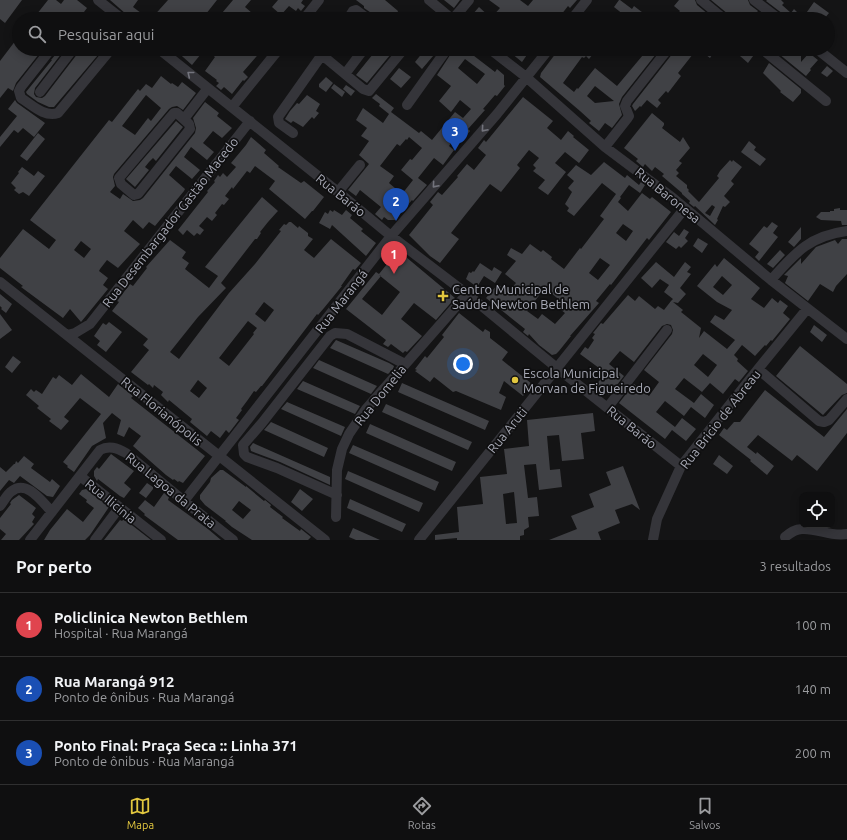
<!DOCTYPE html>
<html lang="pt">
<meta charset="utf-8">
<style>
body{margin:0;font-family:Ubuntu,sans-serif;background:#1d1d1e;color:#f1f3f6}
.controls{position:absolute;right:12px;bottom:12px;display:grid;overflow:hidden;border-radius:8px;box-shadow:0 2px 10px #0003}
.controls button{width:36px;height:36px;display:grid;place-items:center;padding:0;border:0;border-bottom:1px solid #2f2f30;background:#0f0f10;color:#f1f3f6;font:20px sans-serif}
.you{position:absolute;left:463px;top:364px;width:14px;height:14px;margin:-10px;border:3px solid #fff;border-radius:50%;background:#1a73e8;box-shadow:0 0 0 6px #1a73e833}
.badge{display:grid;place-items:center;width:26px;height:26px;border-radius:50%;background:#e2c73f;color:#fff;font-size:13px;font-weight:700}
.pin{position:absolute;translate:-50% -33px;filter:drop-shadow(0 1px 2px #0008)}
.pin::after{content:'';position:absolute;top:21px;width:14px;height:12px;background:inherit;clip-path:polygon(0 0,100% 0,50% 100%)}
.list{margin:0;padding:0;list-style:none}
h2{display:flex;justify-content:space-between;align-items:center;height:52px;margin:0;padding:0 16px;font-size:17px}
h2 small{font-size:13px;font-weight:400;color:#9b9c9f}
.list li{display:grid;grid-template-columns:26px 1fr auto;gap:12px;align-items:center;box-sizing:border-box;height:64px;padding:0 16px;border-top:1px solid #2f2f30}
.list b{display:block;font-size:15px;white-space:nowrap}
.list p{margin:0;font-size:13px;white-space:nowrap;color:#9b9c9f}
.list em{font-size:13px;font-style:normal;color:#9b9c9f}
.icon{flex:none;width:22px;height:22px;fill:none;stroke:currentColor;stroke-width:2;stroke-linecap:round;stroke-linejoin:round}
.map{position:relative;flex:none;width:847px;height:540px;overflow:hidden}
.search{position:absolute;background:#0f0f10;box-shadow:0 2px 10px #0003;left:12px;right:12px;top:12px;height:44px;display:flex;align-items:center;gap:10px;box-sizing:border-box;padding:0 14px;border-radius:22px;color:#9b9c9f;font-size:15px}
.sheet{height:244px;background:#0f0f10}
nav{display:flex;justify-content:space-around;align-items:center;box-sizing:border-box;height:56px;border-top:1px solid #2f2f30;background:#0f0f10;font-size:11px;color:#9b9c9f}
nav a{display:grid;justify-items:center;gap:2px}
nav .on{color:#e2c73f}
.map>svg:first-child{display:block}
.building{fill:#404145;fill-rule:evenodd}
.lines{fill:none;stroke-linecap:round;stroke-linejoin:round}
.minor{stroke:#35353a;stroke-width:10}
.oneway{stroke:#73747d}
.poi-dot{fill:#e2c73f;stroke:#0f0f10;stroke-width:1.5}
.labels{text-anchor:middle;stroke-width:3.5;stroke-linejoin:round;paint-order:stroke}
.street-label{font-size:13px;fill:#a6a8b4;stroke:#0f0f10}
.poi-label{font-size:13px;fill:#a6a8b4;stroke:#0f0f10;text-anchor:start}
</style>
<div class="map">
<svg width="847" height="540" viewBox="0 0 847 540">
<rect width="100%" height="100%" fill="#141415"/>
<path class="building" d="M0 0H22L5 23 0 19Z
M48 0H56L61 4 64 0H77L87 8 84 12 93 19H84L78 15 75 19H33Z
M110 0H138L133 7 141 13 136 19H128L126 14Z
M168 0H217L202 19H151Z
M233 0H251L245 7 259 19H217Z
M278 0H303L301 3 305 6 301 11 298 8 296 11 289 6 281 15 272 7Z
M356 0H385L398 11 397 14V15L394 19H380L364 8V6Z
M444 0H460L454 8Z
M489 0H520L528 6 533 0H577L570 8 568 6 561 15 566 19H544L538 13 533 19H476L472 15 479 7 491 18 500 8Z
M619 0H620L632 9 634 6 651 19H622L624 15 614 7Z
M679 0H695L697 5 714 19H673L680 11 674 6Z
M711 0H748L750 5 758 11 751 19H730L728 14Z
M767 0H781L784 3 782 5 791 13 794 9 800 15 798 18 799 19H785L783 14 766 1Z
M814 2 829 13 824 19H802Z
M19 36V49H43L16 83 13 91 8 88 0 98V61Z
M60 49H65L35 88 34 94 36 97 42 98 45 96 78 53 79 49H90L98 55 54 107H49L38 102 27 94 26 92 52 60H51Z
M174 49H217L226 56 231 49H245L250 53 256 49H263L243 72 248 77 244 81 243 80 232 94 224 87 221 90 216 86 219 83 216 81 217 80 205 71 215 57 205 49 192 65Z
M377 49H395L367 83 356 75 373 54 372 51H376Z
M419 49H439L422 69 415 62 423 52Z
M454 49H465L495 72 497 69 504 75V85L505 86 497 96 495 95 483 109 485 110 468 129 470 131 461 142 455 138 449 146 454 150 443 165 434 158 418 178 427 185 413 201 412 200 395 220H388L384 217 382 220 375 214 381 207 360 190 356 196 348 190 369 164 359 155 369 141 361 136 367 128 356 120 363 108 383 123 389 114 379 106 380 104 372 98 376 94 394 108 391 112 419 133 421 131 432 140 455 112 463 118 471 109 460 100 451 112 439 101 451 86 437 75ZM465 59 485 74 477 84 458 68ZM409 137 422 148 412 160 410 159 401 170 413 180 402 194 389 183 394 176 380 166 397 144 400 146 406 139 407 140Z
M515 49H531L522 62 511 53Z
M559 49H597L589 59 586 56 584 58 582 57 563 83 574 92 577 88 578 89 595 68 617 86 648 49H660L622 97 619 104 622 115 612 128 605 123 599 131 589 123 591 121 580 111 540 77 541 73ZM595 86 614 101 595 103 587 96Z
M674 49H697L678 73 681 76 668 93 666 91 658 100 661 103 657 108 647 100 641 107 640 106 635 111 632 106 633 104 673 53Z
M698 49H716L710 58Z
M732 49H756V52L748 63Z
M784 49H801V62L809 53 818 60 810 69 811 70 806 76 779 54Z
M769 63 801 89V93L793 102 780 92 781 91 763 73Z
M827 66 833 71 827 77 821 73Z
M399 68 411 77 401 88 390 79Z
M161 76 171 84 172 83 178 87 182 82 196 93 183 110 177 106 172 107 169 109 114 174 113 177 115 186 110 192 120 199 123 194 133 201 140 200 143 198 195 133 196 128 193 118 205 102 219 113 217 116 232 128 222 138 213 131 203 143 214 152 207 160 191 147 184 157 200 170 192 179 176 166 169 175 185 189 184 191 155 226 149 222 143 229 133 220 124 231 140 244 118 268 107 260 100 269 99 271 108 278 103 285 108 289 81 322 70 309 63 318 21 287 23 286 0 268V258L23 229 49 249 56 240 30 220 109 120 112 122 138 89 140 91 146 84 152 88ZM146 95 161 108 151 121 148 118 135 135 122 126ZM81 241 91 249 84 258 74 250Z
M326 77 333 83 326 92 319 87V84Z
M334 84 345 92 342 97 331 88Z
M346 85 355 91 351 96 343 89Z
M307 95 320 104 316 111 319 113 314 119 312 117 303 127 293 121 291 123 285 119 290 111 297 103 299 104Z
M523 97 553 121 547 128 561 140 568 131 574 136 573 137 589 150 579 163 565 152 555 163 566 172 548 195 538 188 545 180 533 171 536 168 533 165 539 158 529 150 517 165 520 168 501 192 490 184 466 214 451 233 459 239 440 263 430 256 409 235 433 205 430 202 438 192 442 195 458 177 457 176 467 164 474 170 486 155 478 148 484 140 486 142Z
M15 100 17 103 45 123 34 137 23 128 18 133 14 130 0 147V137L17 116 8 109Z
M652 113 664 123V125L662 128 680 142 683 137 690 148 679 161 682 163 676 170 679 173 676 176 687 185V188L689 190 688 191 699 202 719 178 717 176 720 171 730 160 732 162 733 160 742 167 731 181 734 184 724 196 730 202 725 207 723 206 717 219 718 220 715 225 695 206 694 207 689 203 690 201 682 194V193L662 176 664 174 655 167 652 171 645 164 643 167 636 161 638 159 624 148ZM712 205 715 207 710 216 705 213Z
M176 121 183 127 156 161 153 158 149 162 145 167 149 170 135 187 126 179Z
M38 133 45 139 27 161 20 156Z
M251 137 266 150 264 153 279 166 278 167 301 183 304 181 324 197 313 211H312L305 219 269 189 275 181 255 166 250 173 247 171 233 189 232 187 225 196 229 199 224 205 222 204 215 213 217 215 212 221 207 217 199 226 204 230 200 235 197 233 194 236 187 230 183 235 178 230 208 192 207 191 215 182 214 181 218 175 220 177 223 173 227 177 236 167 231 163 246 145Z
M749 141 756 147 754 150 766 159 760 166 741 152Z
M604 162 625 178 627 175 639 185 641 182 645 185 640 193 629 185 620 197 621 198 618 202 628 211 642 193 650 199 652 197 671 212 649 240 647 238 611 285 610 284 596 301 599 303 570 336H571L559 351 556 354 552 355 539 345 529 334 528 336 523 332 525 329 486 298 498 284 508 292 516 283 505 274 516 261 507 255 511 248 522 254 530 244 541 252 543 250 552 257 551 259 564 269 580 248 581 249 604 219 600 216 616 194 602 183 574 216 567 211 569 208 565 204 572 192 568 188 574 181 567 175 576 165 591 175ZM623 224 633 231 626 241 616 233ZM600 258 610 265 598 280 589 273ZM545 288 562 302 557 307 565 313 555 324 542 314 538 319 527 311Z
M22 167 34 176 38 171 45 176 29 196 23 192 19 194 14 190 16 188 11 183 19 173 18 172Z
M262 197 278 211 277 212 268 222 260 232 261 233 257 239H255L221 283 226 288 198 317 170 352 179 359 229 293 255 264 281 231 279 230 284 224 286 225 289 222H291L298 228 299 226 308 233V236L313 239 304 250 314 258 331 239 361 263 355 270 353 269 341 286H342L324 308 318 315 317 314 262 386H261L256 392 254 391 247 401 241 409 242 410 236 418 239 420 229 433 226 430 220 438 211 431 207 436 190 422 192 419 169 400 168 402 161 395 163 392 154 385 153 388 149 384 148 385 131 372 149 350 143 345 148 339 112 311 119 302 117 301 130 284 133 286 147 268 146 267 170 240 186 252 182 258 189 263 185 269 209 288 218 276 205 267ZM264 302 274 310 265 322 255 314ZM248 321 257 328 253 333 254 334 229 366 219 358ZM198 380 207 388 199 398 190 391Z
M840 208V210H847V225H842L841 221 821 220 816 217 821 212H830V211H834V209Z
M330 210 333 212 334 210 342 215 346 210 352 215 350 218 363 229 361 231 376 243 366 256 332 225 330 229 319 223 325 212 328 214Z
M772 222 778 226 773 233 778 237 759 261 755 257 759 252 749 244 764 226 767 228Z
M801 227V239L794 247 788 242Z
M684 229 689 232 685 238 688 241 681 248 679 246 676 249 666 242 674 232 679 236Z
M698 238 708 244 702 253 693 246Z
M842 239H847V274L836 286 833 292 820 284 808 301 785 283 788 276 784 275 801 258V264L816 247 835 240 838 244Z
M780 250 785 255 773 268 767 264Z
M392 252H400L455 298 436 320 414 303 401 319 422 336 407 352 405 351 403 353 391 344 388 347 383 344 386 340 346 309 376 272 379 274 391 259 388 257ZM379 275 400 292 382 315 362 299 381 276Z
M724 258 760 288 751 299 764 308 772 298 778 303 780 300 788 306 783 313 790 319 772 341 771 340 766 346 765 345 755 356 742 345 734 355 738 359 737 361 748 371 739 382 735 379 723 394 710 383 702 392 684 378 675 389 694 403 701 394 714 405 705 418 691 407 684 416 665 401 656 412 675 427 682 418 696 429 686 441 672 430 665 439 619 403 634 384 649 396 659 382 644 370 672 334 673 330 671 325 667 324 662 326 634 362 620 351 609 364 624 376 609 395 596 385 604 375 597 370 599 368 580 354 585 347 588 349 594 340 592 338 595 334 593 333 601 323 603 324 628 295 635 301 639 296 655 309 658 306 664 310 671 301 673 299 664 292 669 285 660 279 652 288 641 278 656 262 674 277 685 262 691 267 687 272 691 274 680 288 686 294 678 303 673 302 683 310 681 312 701 328 699 338 704 331 727 349 735 340 710 322 715 315 724 320 732 310 717 302 697 286 715 264 717 267ZM722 276 732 285 723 295 713 287ZM703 354 717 365 708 377 694 365Z
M480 263 492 271 494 267 502 272 495 283 484 276 477 287 466 279 469 272 471 273 473 271 474 272Z
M0 294 12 304 6 313 1 309 2 308 0 306Z
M459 313 483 332 485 329 490 332V338L508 352 502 360 532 384 523 396 504 381 499 393 506 397 501 410 456 391 453 392 434 377 430 382 415 371 417 370 415 369 425 356 427 358 444 337 442 335Z
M0 314 12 330 0 339Z
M109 322 122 332 106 352 97 345 100 341 94 336 103 323 106 325Z
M814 325 827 335 822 342 810 332Z
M336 340 389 363 394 366 393 369 388 374 330 348Z
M800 346 847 384V393L842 395 823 415 776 376Z
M13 356 21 362 12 373 5 367Z
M319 360 377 386 371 394 313 368Z
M81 374 109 397 118 384 133 396 131 398 205 456 183 483 179 481 178 482 174 479 173 480 166 475 133 446 141 436 129 427 124 437 117 434 121 420 112 413 103 423 106 438 92 446 74 472 67 467 68 466 63 462 101 414 80 398 64 417 69 421 61 430 49 421 51 419 37 408 39 406 26 395 31 389 34 392 36 390 42 394 53 377 56 379 59 375 72 385Z
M303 381 360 406 355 414 297 389Z
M402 383 489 421 485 430 398 392Z
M765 390 824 437 847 409V433L817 471 797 455 792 461 758 435 747 447 756 454 757 452 774 466 767 475 750 461 751 460 719 435 724 428 727 430 734 422H740Z
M287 402 345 427 341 436 281 409Z
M386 404 472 442 468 450 382 412Z
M593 413 595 431 581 433 584 459 562 461 559 435 547 436 550 470 560 469 562 487 539 490 536 464 524 465 528 498 537 497 539 516 528 517 529 527 524 530V535L520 536V540H457V538L435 540V535L459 532 457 507 483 504 480 477 507 474 504 449 529 446 527 420ZM514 492 517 523 506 524 503 494Z
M271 422 328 448 324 457 264 430Z
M370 424 456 462 452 471 366 433Z
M253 443 330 477V485L280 462 251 451 250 447Z
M353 445 439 482 435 491 349 453Z
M111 454 134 471 124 483 131 489 124 498 120 496 98 479 97 481 94 476V471L97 467 99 469Z
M719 455 733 466 727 474 713 464Z
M24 456 34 464 31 468 50 482 52 479 60 486 53 497 47 496 20 476 14 483 9 480 0 491V467L6 472 14 464H15L16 461 18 463Z
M623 466 640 510 632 504 615 510 620 523 598 532 601 540H549L577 529 571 516 594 507 589 494 611 485 606 472Z
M220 470H223L246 487V486L264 501 265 500 271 505 270 507 283 517 282 518 300 531 301 529 311 537 308 540H252L232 527 225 521H226L205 505 200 499V495L210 482 211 478ZM239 501 251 510 243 519 232 510Z
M348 471 423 503 419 512 345 479Z
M147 483 153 487V489L146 498 139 493Z
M86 489 109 507 90 535 85 540H44L50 530 67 509 83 522 94 508 86 502 87 500 79 494 82 490Z
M300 489 313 499 302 511 291 502Z
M164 493 169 497 168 500 208 529 221 540H178L144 515 145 514 138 508 145 500 154 507Z
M19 495 36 508 32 514 35 517 32 522 34 524 19 540H1L6 534 0 529V518L11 504 10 503 12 500Z
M350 499 406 524 402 532 347 508Z
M124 519 151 540H104L120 520 122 521Z
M353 528 380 540H356L349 537Z"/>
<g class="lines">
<path class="minor" d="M98 0 122 19
M429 0 452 19
M701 0 724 19
M754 0 779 19
M304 19 319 0
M348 19 353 11 356 10 368 19
M453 19 469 0
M572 19 587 0
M51 49 21 87 19 91 21 98C32 105 45 118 58 113L111 49
M159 49 338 192 391 236 467 294 557 368 681 466
M490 49 526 77 605 147 673 198 771 280 847 339
M762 49 826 101
M817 49 847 73
M322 55 363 89 369 91 402 51
M345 74 364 49
M40 92 73 49
M407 105 447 49
M232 107 279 49
M174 113H177L189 124 190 129 138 194 134 195 121 184 119 178Z
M184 119 208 88
M293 133 279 123 278 117 326 49
M605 147 627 119 629 116 625 106 627 101 668 49
M338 192 360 165
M771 280C795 253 809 236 847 231
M0 282 325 540
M67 335 75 333 90 324 250 121
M758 369 819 421 824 422 829 420 847 399
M608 407 667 330
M80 476 161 540
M337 495 277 468 247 457 244 454 243 445 262 423 330 336 335 333 347 334 405 364
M184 501 391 236 497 114 549 49
M0 506C4 501 7 494 12 491 27 479 43 503 52 512
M336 517 337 470 342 449 349 434 366 409 467 294
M785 537C790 533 795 529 802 529 818 528 830 537 847 534
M30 540 100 450C109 445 117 448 126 453L184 501 233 540
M95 540 119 508
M419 540 685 208
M653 540 657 519 681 466 758 369 807 309"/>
</g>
<defs><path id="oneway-chevron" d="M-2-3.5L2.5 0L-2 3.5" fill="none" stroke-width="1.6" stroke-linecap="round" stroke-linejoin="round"/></defs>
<g class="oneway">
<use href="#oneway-chevron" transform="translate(190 74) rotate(-141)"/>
<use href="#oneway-chevron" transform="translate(484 129) rotate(131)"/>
<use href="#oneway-chevron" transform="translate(435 185) rotate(131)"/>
</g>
<g class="poi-dot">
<path d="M441 290h4v4h4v4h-4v4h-4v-4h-4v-4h4z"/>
<circle cx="515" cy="380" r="4"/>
</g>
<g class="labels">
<g class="street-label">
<text transform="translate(341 195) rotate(39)" y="5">Rua Barão</text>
<text transform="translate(668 195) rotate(39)" y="5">Rua Baronesa</text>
<text transform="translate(170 222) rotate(-52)" y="5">Rua Desembargador Gastão Macedo</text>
<text transform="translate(341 301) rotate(-52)" y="5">Rua Marangá</text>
<text transform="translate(380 395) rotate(-51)" y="5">Rua Domelia</text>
<text transform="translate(162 411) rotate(39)" y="5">Rua Florianópolis</text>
<text transform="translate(720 419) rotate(-52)" y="5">Rua Bricio de Abreau</text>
<text transform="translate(632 427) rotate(39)" y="5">Rua Barão</text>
<text transform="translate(507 430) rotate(-51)" y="5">Rua Aruti</text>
<text transform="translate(171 490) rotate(39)" y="5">Rua Lagoa da Prata</text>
<text transform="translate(111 501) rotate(39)" y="5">Rua Ilicinia</text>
</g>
<g class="poi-label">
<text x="452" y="294">Centro Municipal de<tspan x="452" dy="15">Saúde Newton Bethlem</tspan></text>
<text x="523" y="378">Escola Municipal<tspan x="523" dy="15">Morvan de Figueiredo</tspan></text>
</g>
</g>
</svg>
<div class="controls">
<button><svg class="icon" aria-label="locate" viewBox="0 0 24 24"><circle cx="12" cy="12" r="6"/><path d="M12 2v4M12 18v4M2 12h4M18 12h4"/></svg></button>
</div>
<div class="you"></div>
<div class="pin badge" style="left:394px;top:274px;background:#e0444e">1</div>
<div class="pin badge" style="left:396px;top:221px;background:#1a4fb4">2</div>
<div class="pin badge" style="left:455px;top:151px;background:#1a4fb4">3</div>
<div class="search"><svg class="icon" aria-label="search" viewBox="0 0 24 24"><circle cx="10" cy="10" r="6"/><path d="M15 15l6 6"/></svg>Pesquisar aqui</div>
</div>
<section class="sheet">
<h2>Por perto<small>3 resultados</small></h2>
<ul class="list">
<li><span class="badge" style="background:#e0444e">1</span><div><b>Policlinica Newton Bethlem</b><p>Hospital · Rua Marangá</p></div><em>100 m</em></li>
<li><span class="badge" style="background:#1a4fb4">2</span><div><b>Rua Marangá 912</b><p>Ponto de ônibus · Rua Marangá</p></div><em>140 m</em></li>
<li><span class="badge" style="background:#1a4fb4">3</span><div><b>Ponto Final: Praça Seca :: Linha 371</b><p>Ponto de ônibus · Rua Marangá</p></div><em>200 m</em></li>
</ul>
</section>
<nav>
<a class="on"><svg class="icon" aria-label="map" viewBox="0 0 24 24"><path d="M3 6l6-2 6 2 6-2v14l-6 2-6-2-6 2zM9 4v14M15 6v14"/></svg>Mapa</a>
<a><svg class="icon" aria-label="directions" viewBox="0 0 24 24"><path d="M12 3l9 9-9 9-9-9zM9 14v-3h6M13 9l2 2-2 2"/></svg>Rotas</a>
<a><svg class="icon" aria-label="saved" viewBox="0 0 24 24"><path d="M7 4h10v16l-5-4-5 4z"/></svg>Salvos</a>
</nav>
